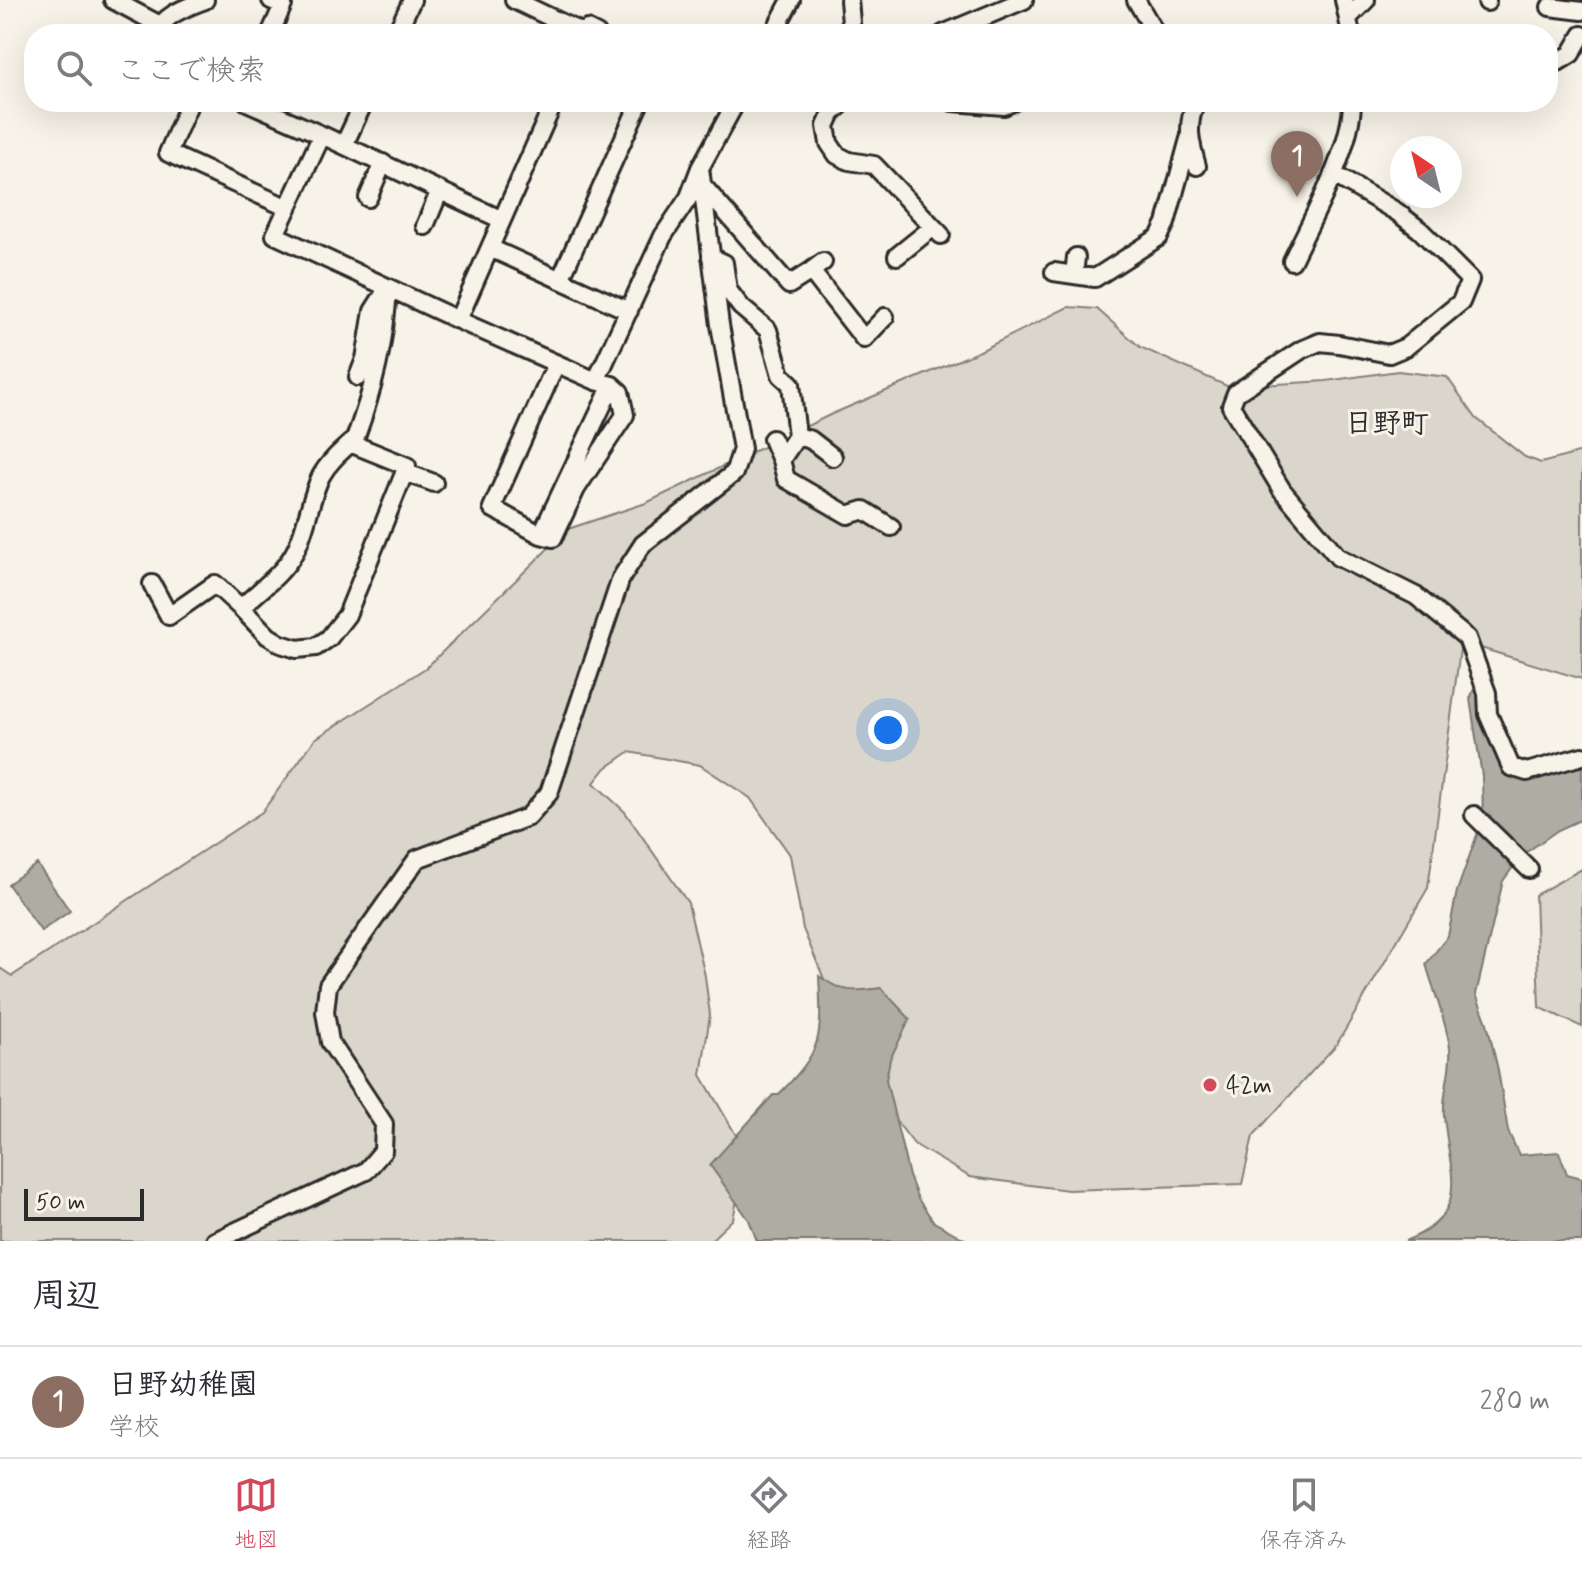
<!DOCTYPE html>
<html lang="ja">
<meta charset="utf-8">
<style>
body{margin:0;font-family:Mynerve,"Klee One",sans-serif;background:#f2f2f3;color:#2b2b33}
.compass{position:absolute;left:1390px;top:136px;width:72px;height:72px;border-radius:50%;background:#fff;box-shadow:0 8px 32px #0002;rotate:325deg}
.scale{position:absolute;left:24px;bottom:20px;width:120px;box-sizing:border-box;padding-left:8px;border:4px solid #2b2b2b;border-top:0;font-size:22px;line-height:28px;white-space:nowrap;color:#2b2b2b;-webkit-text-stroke:6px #f7f3e8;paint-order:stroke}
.you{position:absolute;left:888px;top:730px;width:28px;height:28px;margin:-20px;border:6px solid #fff;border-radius:50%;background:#1a73e8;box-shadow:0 0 0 12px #1a73e833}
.badge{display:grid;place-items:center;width:52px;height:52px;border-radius:50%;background:#d1495b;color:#fff;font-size:26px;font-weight:700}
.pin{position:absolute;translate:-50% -66px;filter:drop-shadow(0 2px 4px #0008)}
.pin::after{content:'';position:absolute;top:42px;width:28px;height:24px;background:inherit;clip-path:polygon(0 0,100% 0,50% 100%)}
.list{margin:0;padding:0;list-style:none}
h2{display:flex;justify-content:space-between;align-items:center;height:104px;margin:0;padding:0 32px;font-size:34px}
h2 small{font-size:26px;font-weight:400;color:#7c7c81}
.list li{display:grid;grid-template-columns:52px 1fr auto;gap:24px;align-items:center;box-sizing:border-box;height:112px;padding:0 32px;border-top:2px solid #e1e1e2}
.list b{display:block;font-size:30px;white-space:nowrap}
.list p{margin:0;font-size:26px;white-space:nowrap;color:#7c7c81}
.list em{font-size:26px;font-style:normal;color:#7c7c81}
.icon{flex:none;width:44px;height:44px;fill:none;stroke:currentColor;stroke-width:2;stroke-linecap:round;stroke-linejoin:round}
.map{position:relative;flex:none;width:1582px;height:1241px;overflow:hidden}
.search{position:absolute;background:#fff;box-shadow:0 8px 32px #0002;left:24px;right:24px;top:24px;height:88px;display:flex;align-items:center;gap:20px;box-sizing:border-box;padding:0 28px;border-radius:32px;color:#7c7c81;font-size:30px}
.sheet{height:216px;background:#fff}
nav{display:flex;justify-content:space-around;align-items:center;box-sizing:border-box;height:112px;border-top:2px solid #e1e1e2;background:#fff;font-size:22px;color:#7c7c81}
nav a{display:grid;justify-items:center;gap:4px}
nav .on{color:#d1495b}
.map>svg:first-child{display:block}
.green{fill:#dad6cc;stroke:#82807c;stroke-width:2}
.water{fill:#afaca4;stroke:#7a7874;stroke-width:2}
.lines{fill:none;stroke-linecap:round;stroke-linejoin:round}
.street-casing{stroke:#2b2b2b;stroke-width:22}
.street{stroke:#f7f3e8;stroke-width:16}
.poi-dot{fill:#d1495b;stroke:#f7f3e8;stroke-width:3}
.labels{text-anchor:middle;stroke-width:6;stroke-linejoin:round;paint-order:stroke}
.poi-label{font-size:24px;fill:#2b2b2b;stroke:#f7f3e8;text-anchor:start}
.quarter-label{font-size:28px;font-weight:bold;fill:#2b2b2b;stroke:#f7f3e8}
</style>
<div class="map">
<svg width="1582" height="1241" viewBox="0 0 1582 1241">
<rect width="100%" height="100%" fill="#f7f3e8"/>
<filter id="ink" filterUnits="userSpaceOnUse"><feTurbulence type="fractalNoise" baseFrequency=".0125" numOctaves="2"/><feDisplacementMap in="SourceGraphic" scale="16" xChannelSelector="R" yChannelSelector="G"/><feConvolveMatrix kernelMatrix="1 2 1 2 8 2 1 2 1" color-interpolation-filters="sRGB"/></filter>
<g filter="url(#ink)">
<path class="green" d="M1068 307 1097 309 1140 347 1229 387 1326 381 1398 371 1447 377 1476 418 1525 457 1541 463 1582 452V679L1461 642 1428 888 1337 1044 1253 1136 1242 1184 1068 1190 970 1177 914 1144 869 1086 803 929 790 855 750 798 700 765 629 752 606 768 594 783 625 812 688 903 705 976 710 1015 701 1075 747 1154 733 1219 710 1241H0V968L12 976 262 812 315 739 427 667 568 529 646 503 832 414 980 351Z
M1582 869V1027L1539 1007 1535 895Z"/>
<path class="water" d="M1474 689 1486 704 1505 770 1515 777 1542 773 1582 752V819L1558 830 1521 856 1503 881 1476 994 1487 1023 1498 1070 1508 1131 1519 1155 1559 1152 1567 1174 1582 1178V1241H1405C1473 1215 1449 1172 1444 1116 1442 1094 1452 1070 1450 1048 1447 1024 1433 989 1426 964L1448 936 1457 891 1483 818 1482 776 1470 699Z
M37 864 70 911 41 931 8 884Z
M819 976C842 993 853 992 881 988L910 1019 890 1059 886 1080 909 1176 918 1199 934 1222 968 1241H757L749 1220 710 1165 773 1095H778C823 1050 822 1039 819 976Z"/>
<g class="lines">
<g class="street-casing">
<path id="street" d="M113 0 160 25
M514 0 585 34 587 29 597 34
M849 0 852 34
M1136 0 1156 34
M1344 0 1351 34
M1487 2V0
M1550 7 1582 11
M1349 17 1366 0
M155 34C165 14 185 8 205 0
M270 34 283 5 271 0
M396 34 412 0
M773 34 791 0
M943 34 1024 0
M1548 68 1571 54 1582 35
M190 102 168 153 288 208
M247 102 322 135
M844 102 832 113 826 126 829 143 837 155 849 161 874 165 941 235
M953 102 1004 106 1013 102
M1196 102C1186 125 1190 142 1197 166
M344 145 364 102
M1333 174 1397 212 1420 230 1470 280 1461 302 1406 347 1389 354 1339 344 1320 342 1301 350 1236 393 1231 406 1282 490 1338 557 1416 596 1467 638 1487 693 1488 714 1511 767 1527 772 1582 756
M703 186 789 285 811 271
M368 198 383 163
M502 220 322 135 275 235 458 320 554 102
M425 226 440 190
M490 248 629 311
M897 256 933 227
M711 257 724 263 728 290 741 307 768 330 781 375 791 384 797 436 811 440 833 457
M1292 261C1312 218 1352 149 1352 102
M823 262 811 271 864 339 885 317
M1054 272 1095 278 1159 237 1166 223 1189 139
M1074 275 1076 257
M560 280 640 102
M458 320 596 381 612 385 541 535 492 508 556 364
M358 377 365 359 373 311 387 289
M596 381 663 236 689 197 700 168 736 102
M797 436 781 460 786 479 848 515 864 510 891 527
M772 439 781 460
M350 443 407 466 347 615 329 638 316 647 297 649 281 644 268 636 241 608C258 591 282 575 294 553 307 530 309 500 321 476 329 461 343 450 355 439 374 388 385 342 388 288
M404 472 434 483
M541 535 553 538 576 489 625 415 620 392 612 385
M152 584 169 616 215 584 241 608
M1474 815 1529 869
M215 1241 366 1171 383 1151 384 1124 330 1042 325 1012 328 985 417 859 528 817 549 793 621 578 643 544 734 473 742 449 720 325 700 168"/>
</g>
<use href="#street" class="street"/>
</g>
</g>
<circle class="poi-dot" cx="1210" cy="1085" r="8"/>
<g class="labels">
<g class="poi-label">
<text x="1226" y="1093">42m</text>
</g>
<g class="quarter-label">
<text x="1387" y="432">日野町</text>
</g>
</g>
</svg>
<svg class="compass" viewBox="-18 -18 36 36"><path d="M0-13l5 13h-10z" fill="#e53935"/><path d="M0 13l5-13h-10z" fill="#7c7c81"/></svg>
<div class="scale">50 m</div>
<div class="you"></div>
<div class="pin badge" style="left:1297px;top:197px;background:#8d6e63">1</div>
<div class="search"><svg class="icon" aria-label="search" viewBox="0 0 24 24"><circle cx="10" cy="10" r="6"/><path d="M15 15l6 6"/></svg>ここで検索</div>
</div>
<section class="sheet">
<h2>周辺<small></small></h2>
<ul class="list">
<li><span class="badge" style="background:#8d6e63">1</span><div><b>日野幼稚園</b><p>学校</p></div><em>280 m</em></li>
</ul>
</section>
<nav>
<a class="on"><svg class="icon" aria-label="map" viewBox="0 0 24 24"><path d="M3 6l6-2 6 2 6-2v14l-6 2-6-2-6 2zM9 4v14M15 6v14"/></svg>地図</a>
<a><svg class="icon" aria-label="directions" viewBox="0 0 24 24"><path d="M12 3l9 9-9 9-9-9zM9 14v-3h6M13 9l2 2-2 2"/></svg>経路</a>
<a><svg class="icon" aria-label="saved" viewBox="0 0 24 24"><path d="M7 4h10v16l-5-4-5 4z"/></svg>保存済み</a>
</nav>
